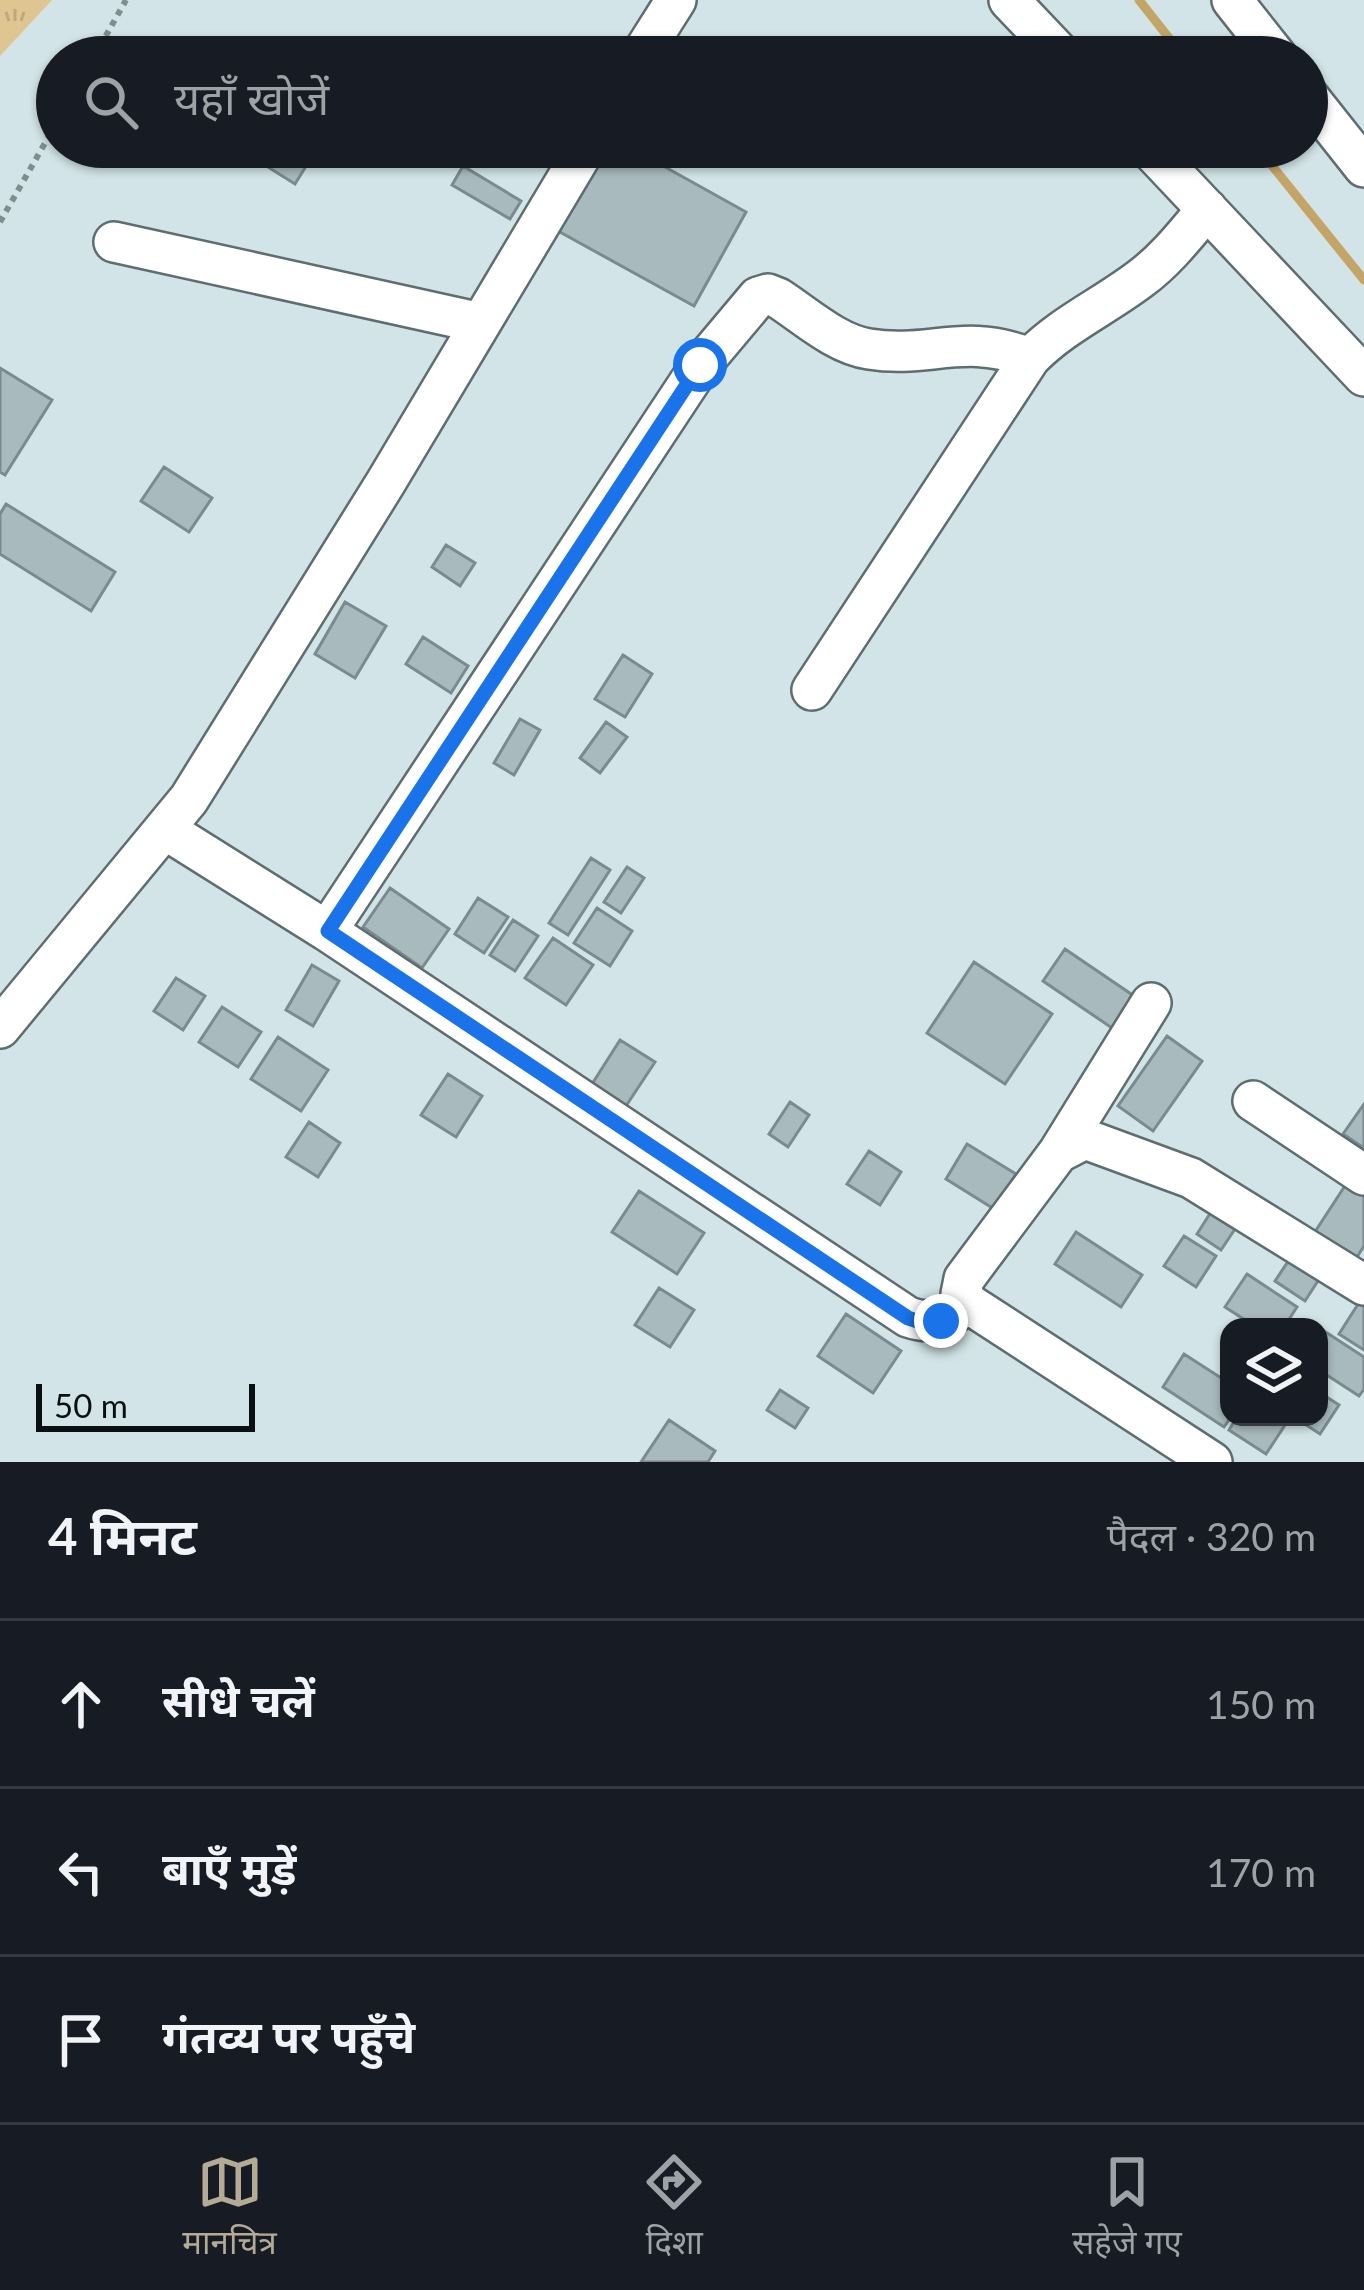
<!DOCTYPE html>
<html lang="hi">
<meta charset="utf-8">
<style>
body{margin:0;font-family:Lato,"Noto Sans Devanagari",sans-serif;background:#20242c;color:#f1f3f6}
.controls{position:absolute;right:36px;bottom:36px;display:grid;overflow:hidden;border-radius:24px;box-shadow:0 3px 9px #0004}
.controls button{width:108px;height:108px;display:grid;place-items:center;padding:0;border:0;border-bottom:3px solid #363941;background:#171b24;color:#f1f3f6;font:60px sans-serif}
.scale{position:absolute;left:36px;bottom:30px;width:219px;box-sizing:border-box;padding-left:12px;border:6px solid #0a1012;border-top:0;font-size:33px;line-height:42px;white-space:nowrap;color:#0a1012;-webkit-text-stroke:9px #d2e4e7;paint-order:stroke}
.stop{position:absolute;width:36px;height:36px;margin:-27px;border:9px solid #1a73e8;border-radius:50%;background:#fff}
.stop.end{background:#1a73e8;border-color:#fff;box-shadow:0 3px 12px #0008}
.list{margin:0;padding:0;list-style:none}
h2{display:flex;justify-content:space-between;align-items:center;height:156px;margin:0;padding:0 48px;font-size:51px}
h2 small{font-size:39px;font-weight:400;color:#9ea1a6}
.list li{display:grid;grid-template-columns:78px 1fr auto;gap:36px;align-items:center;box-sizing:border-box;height:168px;padding:0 48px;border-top:3px solid #363941}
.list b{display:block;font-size:45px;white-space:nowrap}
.list em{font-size:39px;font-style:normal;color:#9ea1a6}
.icon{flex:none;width:66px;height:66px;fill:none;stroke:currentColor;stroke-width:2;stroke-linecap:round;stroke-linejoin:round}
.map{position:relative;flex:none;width:1364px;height:1462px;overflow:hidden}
.search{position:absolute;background:#171b24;box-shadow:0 3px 9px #0004;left:36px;right:36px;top:36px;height:132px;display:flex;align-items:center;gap:30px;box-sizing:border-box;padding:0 42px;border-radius:66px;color:#9ea1a6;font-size:45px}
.sheet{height:660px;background:#171b24}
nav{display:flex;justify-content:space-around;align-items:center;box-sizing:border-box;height:168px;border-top:3px solid #363941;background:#171b24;font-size:33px;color:#9ea1a6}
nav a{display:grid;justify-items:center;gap:6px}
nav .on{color:#b4ab97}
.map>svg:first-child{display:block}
.grass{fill:url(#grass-tufts)}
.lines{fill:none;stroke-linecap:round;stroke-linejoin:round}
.stream{stroke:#c4a568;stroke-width:9}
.building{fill:#a9babe;stroke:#7a8a8e;stroke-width:3}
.minor-casing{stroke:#5d6d70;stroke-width:44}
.path{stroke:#808d90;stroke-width:6;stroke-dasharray:6 6;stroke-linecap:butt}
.minor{stroke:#fff;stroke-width:39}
.route{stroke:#1a73e8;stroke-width:15}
</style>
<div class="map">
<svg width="1364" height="1462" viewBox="0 0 1364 1462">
<defs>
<pattern id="grass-tufts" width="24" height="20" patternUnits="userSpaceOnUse" patternTransform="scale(3)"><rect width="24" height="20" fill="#dfc591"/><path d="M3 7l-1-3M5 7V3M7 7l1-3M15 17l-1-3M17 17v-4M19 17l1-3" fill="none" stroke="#bea87c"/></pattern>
</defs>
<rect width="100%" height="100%" fill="#d2e4e7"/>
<path class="grass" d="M0 0H52L0 56Z"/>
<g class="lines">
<path class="stream" d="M1139 0 1184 57
M1257 147 1364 280"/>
</g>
<path class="building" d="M236 147H311L316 150 295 184Z
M605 147H629L746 212 694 306 558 231Z
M463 166 521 201 510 219 452 185Z
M0 368 52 400 5 475 0 472Z
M164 467 212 498 189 532 141 501Z
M6 504 115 572 91 611 0 554V514Z
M446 545 475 563 460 586 432 567Z
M345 602 386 626 355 678 315 654Z
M423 637 468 666 451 693 406 664Z
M623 655 652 674 625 717 595 699Z
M520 719 540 730 514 775 494 763Z
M606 722 627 737 600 773 580 758Z
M591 858 610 870 568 935 549 923Z
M627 867 644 878 621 913 604 902Z
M390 888 449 929 422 968 363 927Z
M478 898 508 917 484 953 455 934Z
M597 908 632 931 610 966 574 943Z
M513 920 538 936 515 971 490 955Z
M553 938 593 965 566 1005 525 978Z
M1065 949 1134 996 1112 1028 1043 981Z
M974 962 1052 1014 1005 1084 927 1033Z
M312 965 339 981 313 1026 286 1010Z
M176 978 205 996 183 1030 154 1011Z
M222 1007 261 1032 238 1067 199 1042Z
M1167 1036 1202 1061 1153 1131 1118 1106Z
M278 1037 328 1070 301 1111 251 1079Z
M620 1040 655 1062 626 1106 592 1084Z
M448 1074 482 1096 456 1137 421 1115Z
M790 1102 809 1115 788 1147 769 1134Z
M1364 1104V1148L1343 1134Z
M309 1122 340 1143 318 1177 286 1157Z
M967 1144 1016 1174 994 1209 946 1179Z
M869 1151 901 1172 880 1205 847 1184Z
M1354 1172 1364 1178V1246L1348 1271 1307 1244Z
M639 1191 704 1233 677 1274 612 1232Z
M1218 1201 1243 1217 1221 1250 1197 1234Z
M1076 1232 1142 1275 1121 1307 1055 1264Z
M1184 1236 1216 1256 1196 1287 1164 1266Z
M1295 1251 1325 1270 1305 1301 1275 1281Z
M1247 1274 1297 1307 1284 1327H1256L1225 1307Z
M659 1288 694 1310 670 1347 635 1325Z
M1362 1298 1364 1299V1350L1339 1334Z
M846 1314 901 1351 873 1393 818 1356Z
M1321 1329 1364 1357V1389L1359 1396 1319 1370Z
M1184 1354 1229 1383 1231 1417 1224 1427 1163 1387Z
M780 1390 808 1408 795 1428 767 1410Z
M1319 1392 1339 1405 1320 1434 1294 1417H1319Z
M1237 1417H1286L1289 1419 1266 1454 1229 1430Z
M669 1420 715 1451 708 1462H641Z"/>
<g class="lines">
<g class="minor-casing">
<path id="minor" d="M1009 0 1063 57
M1232 0 1277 57
M640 57 676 0
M1307 95 1364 167
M1148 147 1364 376
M114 242 481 323
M812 690 1030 358C1062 325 1103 307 1140 279 1166 260 1186 234 1207 209
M166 830 327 931 908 1317C934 1326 946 1318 969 1304
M327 931 700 366 758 297 768 294 778 298C806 316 836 344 869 349 930 359 962 332 1030 358
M0 1028 189 799 386 482 586 147
M1253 1101 1364 1175
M1058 1153 1151 1003
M1212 1462 969 1304 961 1294 964 1279 1058 1153 1085 1139 1191 1178 1364 1285"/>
</g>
<path class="path" d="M94 57 126 0
M0 222 57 122"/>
<use href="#minor" class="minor"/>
</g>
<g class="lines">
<path class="route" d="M700 365 328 931 908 1318 926 1324 941 1321"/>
</g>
</svg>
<div class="controls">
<button><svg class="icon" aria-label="layers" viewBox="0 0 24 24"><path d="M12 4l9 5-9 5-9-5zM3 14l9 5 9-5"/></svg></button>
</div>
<div class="scale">50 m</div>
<div class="stop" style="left:700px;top:365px"></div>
<div class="stop end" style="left:941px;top:1321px"></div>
<div class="search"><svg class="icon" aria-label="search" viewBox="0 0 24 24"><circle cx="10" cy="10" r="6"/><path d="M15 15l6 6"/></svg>यहाँ खोजें</div>
</div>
<section class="sheet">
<h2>4 मिनट<small>पैदल · 320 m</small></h2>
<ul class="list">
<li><svg class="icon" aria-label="ahead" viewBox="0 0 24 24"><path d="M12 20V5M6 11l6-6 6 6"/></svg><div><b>सीधे चलें</b></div><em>150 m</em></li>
<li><svg class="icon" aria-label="left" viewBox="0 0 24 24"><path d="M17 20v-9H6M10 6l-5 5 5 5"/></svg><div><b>बाएँ मुड़ें</b></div><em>170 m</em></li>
<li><svg class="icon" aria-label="arrive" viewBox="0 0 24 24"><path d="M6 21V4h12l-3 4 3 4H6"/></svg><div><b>गंतव्य पर पहुँचे</b></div></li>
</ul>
</section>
<nav>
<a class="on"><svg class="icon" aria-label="map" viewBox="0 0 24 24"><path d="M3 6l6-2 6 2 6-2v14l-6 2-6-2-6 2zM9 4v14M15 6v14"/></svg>मानचित्र</a>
<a><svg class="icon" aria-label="directions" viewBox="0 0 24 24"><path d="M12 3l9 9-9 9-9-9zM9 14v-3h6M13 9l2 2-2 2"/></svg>दिशा</a>
<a><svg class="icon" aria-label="saved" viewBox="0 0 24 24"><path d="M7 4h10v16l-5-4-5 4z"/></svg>सहेजे गए</a>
</nav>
